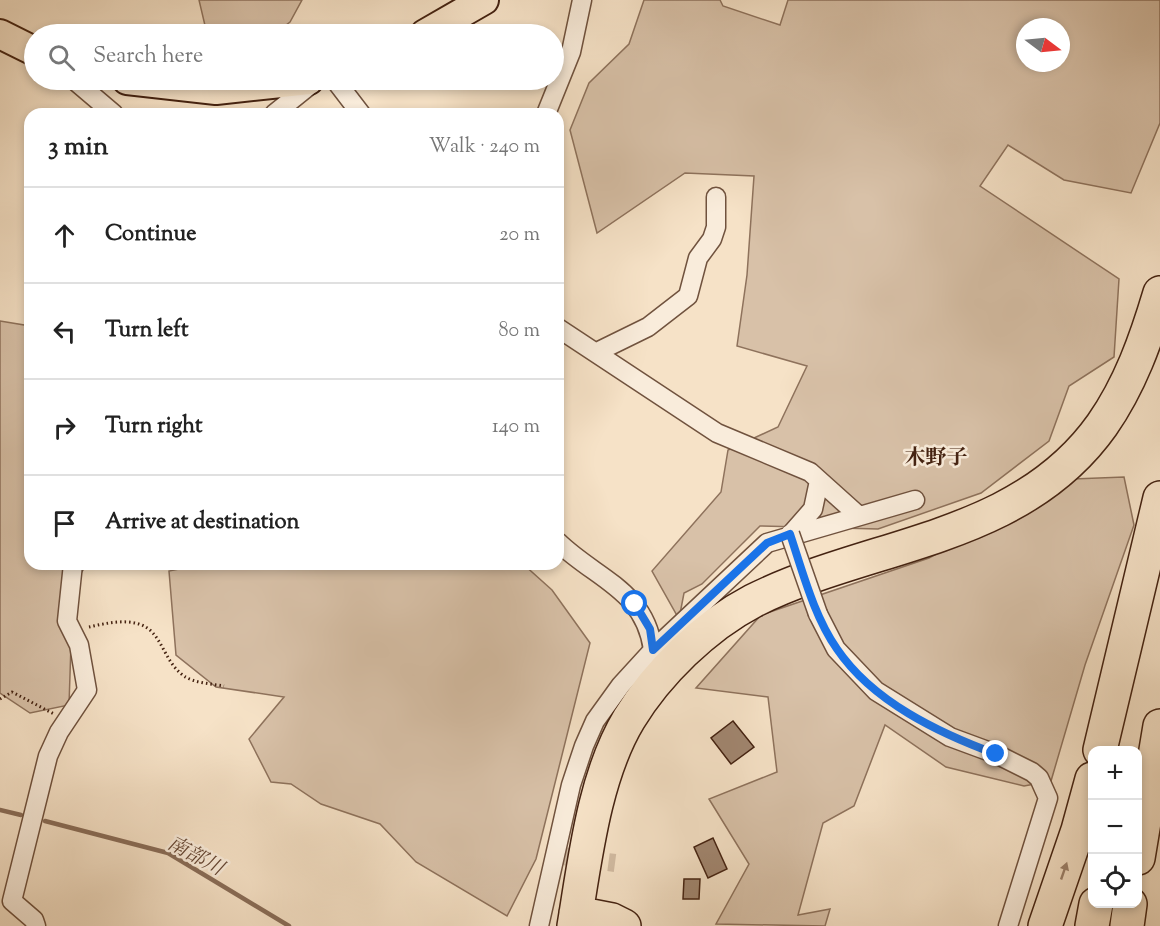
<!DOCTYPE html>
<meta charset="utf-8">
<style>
body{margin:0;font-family:"Sorts Mill Goudy","Noto Serif JP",serif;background:#f6f6f6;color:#222}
.controls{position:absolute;right:18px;bottom:18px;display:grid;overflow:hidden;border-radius:12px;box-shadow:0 3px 9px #0003}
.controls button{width:54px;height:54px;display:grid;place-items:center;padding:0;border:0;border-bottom:2px solid #e0e0e0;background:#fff;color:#222;font:30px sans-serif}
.compass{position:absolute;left:1016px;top:18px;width:54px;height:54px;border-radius:50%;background:#fff;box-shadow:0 3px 9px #0003;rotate:106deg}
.stop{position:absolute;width:18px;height:18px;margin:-14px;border:4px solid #1a73e8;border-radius:50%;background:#fff}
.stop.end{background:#1a73e8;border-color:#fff;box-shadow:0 2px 6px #0008}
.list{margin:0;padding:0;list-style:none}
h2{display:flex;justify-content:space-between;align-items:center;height:78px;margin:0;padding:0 24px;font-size:26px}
h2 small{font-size:20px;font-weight:400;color:#767676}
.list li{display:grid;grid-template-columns:39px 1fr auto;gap:18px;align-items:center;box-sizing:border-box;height:96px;padding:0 24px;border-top:2px solid #e0e0e0}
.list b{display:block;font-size:22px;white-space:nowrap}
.list em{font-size:20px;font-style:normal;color:#767676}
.icon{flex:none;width:33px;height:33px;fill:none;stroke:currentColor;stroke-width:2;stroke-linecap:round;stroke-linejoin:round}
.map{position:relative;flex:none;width:1160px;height:926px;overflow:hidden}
.search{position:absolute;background:#fff;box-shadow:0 3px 9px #0003;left:24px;top:24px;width:540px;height:66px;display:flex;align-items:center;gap:15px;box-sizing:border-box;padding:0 21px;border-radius:33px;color:#767676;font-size:22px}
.panel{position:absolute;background:#fff;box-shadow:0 3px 9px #0003;left:24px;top:108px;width:540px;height:462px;border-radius:18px}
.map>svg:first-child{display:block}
.green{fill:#d8c1a8;stroke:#8e725c;stroke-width:1.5;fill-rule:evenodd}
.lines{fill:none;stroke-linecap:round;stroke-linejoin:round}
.stream{stroke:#8a6e59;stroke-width:4.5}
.building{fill:#a18670;stroke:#421;stroke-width:1.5}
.street-tunnel{stroke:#d2bca3;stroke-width:18;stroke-dasharray:18 9;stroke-linecap:butt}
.street-casing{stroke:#70523e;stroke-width:21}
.primary-casing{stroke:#421;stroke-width:32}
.highway-casing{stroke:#421;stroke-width:36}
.path{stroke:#421;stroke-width:3;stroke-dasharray:1.5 3;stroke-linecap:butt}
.street{stroke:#f9ecdb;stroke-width:18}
.primary{stroke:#f6e2c7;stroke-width:28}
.highway{stroke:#f6e2c7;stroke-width:33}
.street-bridge-casing{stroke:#70523e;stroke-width:21;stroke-linecap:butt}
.street-bridge{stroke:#f9ecdb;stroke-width:18}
.oneway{fill:#9d826c}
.route{stroke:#1a73e8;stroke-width:8}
.labels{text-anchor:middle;stroke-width:5;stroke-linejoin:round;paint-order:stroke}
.water-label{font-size:20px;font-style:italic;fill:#674835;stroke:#f9ecdb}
.quarter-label{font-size:21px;font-weight:bold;fill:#421;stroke:#f9ecdb}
</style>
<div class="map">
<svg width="1160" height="926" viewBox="0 0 1160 926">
<rect width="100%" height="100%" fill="#f6e2c7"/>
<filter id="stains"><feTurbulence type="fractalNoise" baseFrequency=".00333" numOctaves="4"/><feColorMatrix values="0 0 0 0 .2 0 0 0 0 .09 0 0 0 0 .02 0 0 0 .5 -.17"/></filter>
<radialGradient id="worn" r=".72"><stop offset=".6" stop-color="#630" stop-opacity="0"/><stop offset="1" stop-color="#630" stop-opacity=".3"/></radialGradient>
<path class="green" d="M199 0H302L290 22 274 34H207Z
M644 0H720L723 6 780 25 788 0H1160V123L1131 193 1064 180 1008 145 980 186 1119 279 1114 357 1069 386 1049 441 981 493 878 529 760 526 702 584 684 593 679 619 652 571 721 492 728 450 778 427 807 366 737 346 747 275 754 176 685 173 597 233 570 130 589 83 629 44ZM1025 27H1061V63H1025Z
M0 321 30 326V564H87L64 599 71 644 69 705 30 713 0 693Z
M1124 477 1134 525 1085 665 1051 781 1024 786 946 767 885 725 854 806 823 823 798 915 830 909 825 926 716 924 749 864 709 799 777 772 768 697 696 688 761 615 929 558 1073 479Z
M204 564H523L552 590 590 643 536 859 507 916 416 862 380 824 321 804 291 784 271 782 249 739 284 697 216 687 176 655 169 571Z"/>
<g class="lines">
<path class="stream" d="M0 810 21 815
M45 821 168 853 289 926"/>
</g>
<path class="building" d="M733 721 754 747 731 764 711 738Z
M713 838 727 869 708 878 694 847Z
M684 879H700L699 899H683Z"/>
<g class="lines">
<path class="street-tunnel" d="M555 855 615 863"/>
<g class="street-casing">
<path id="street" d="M74 80 114 114
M335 80 361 114
M274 114 315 81
M546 114 571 52 582 0
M558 328 717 433 810 472 859 516
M597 352 648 327 688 296 698 258 712 239 716 227V197
M792 533 813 509 819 481
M558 542C596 579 645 590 653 650
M818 614 836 649 876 691 950 737 996 754 1032 772 1039 778 1048 798 1008 926
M36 926 34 920 12 901 48 756 59 732 87 690 79 645 67 621 73 564
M539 926 571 785 584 746 595 721 621 685 653 650 767 543 915 500"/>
</g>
<g class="primary-casing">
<path id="primary" d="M0 34 34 51
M425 34 484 0
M127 80 216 90 309 80"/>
</g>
<g class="highway-casing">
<path id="highway" d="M1100 750 1160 498
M1138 858 1160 726
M576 913 612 920 624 926
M574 926C585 860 594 777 629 719 657 673 705 626 753 601 870 542 1019 542 1102 425 1130 385 1146 340 1160 293
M1045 926 1078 830 1092 779
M1092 926 1096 904
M1127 926 1130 904"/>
</g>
<path class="path" d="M89 627C107 623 135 616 151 631 164 644 167 664 184 676 194 683 212 684 224 686
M0 699 12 692 54 714"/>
<use href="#street" class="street"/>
<use href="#primary" class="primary"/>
<use href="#highway" class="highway"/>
<g class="street-bridge-casing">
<path id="street-bridge" d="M790 534 818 614"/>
</g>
<use href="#street-bridge" class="street-bridge"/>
</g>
<defs><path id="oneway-solid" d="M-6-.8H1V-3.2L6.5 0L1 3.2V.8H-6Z" transform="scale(1.5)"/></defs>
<use class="oneway" href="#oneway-solid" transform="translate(1064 871) rotate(-71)"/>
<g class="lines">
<path class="route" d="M635 604 650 629 653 650 767 543 790 534C803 573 814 616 837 649 873 702 939 733 996 754"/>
</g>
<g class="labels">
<g class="water-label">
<text transform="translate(196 855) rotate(28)" y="7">南部川</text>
</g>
<g class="quarter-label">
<text x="936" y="464">木野子</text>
</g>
</g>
<rect width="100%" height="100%" filter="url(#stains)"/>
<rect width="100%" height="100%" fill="url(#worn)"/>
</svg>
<div class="controls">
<button>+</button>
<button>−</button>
<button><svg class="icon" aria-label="locate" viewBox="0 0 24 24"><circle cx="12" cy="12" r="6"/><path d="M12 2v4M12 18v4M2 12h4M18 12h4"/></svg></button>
</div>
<svg class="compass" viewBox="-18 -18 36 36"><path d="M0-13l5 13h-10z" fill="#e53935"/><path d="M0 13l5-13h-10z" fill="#767676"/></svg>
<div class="stop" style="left:635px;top:604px"></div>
<div class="stop end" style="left:996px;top:754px"></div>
<div class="search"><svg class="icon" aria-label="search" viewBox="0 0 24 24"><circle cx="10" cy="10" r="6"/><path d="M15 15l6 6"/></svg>Search here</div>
<section class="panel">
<h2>3 min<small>Walk · 240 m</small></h2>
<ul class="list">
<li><svg class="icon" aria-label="ahead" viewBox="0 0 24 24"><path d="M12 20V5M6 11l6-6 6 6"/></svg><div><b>Continue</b></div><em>20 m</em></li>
<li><svg class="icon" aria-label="left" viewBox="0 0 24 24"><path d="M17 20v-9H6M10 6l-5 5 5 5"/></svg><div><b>Turn left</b></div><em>80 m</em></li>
<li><svg class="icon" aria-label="right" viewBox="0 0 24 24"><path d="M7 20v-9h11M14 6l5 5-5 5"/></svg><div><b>Turn right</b></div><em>140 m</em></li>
<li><svg class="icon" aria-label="arrive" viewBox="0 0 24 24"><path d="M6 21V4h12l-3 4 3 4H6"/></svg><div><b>Arrive at destination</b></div></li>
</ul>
</section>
</div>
